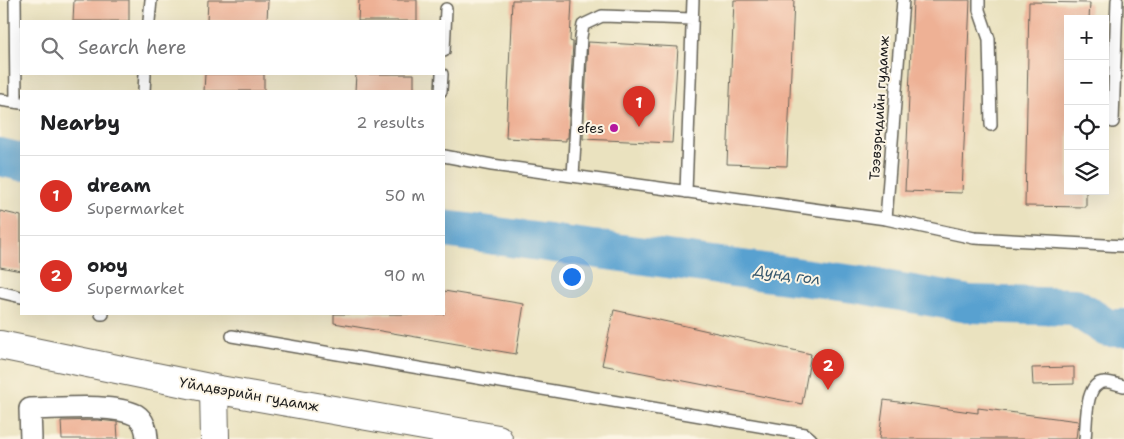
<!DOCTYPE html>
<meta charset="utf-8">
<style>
body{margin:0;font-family:"Shantell Sans",sans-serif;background:#f6f6f6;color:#202124}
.controls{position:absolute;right:15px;top:15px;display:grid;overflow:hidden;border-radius:0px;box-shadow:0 5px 20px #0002}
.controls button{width:45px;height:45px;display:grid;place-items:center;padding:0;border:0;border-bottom:1px solid #e0e0e0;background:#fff;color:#202124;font:25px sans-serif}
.you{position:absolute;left:571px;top:276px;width:18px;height:18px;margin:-12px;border:4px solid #fff;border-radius:50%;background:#1a73e8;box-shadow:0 0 0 8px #1a73e833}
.badge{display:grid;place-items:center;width:32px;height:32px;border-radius:50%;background:#d93025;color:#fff;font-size:16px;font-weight:700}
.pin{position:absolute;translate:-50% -41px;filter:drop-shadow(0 1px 2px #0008)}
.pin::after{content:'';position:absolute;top:26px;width:18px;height:15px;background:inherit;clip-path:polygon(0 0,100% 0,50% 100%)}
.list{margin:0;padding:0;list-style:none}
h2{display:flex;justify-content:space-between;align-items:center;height:65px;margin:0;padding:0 20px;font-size:21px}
h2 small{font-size:16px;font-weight:400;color:#757577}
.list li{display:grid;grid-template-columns:32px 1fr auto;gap:15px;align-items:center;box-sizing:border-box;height:80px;padding:0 20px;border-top:1px solid #e0e0e0}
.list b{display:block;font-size:19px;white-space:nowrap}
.list p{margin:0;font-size:16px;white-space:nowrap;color:#757577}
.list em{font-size:16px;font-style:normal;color:#757577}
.icon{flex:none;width:28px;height:28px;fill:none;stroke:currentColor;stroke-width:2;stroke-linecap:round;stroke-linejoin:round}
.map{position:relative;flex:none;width:1124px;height:439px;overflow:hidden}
.search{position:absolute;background:#fff;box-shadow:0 5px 20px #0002;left:20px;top:20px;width:425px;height:55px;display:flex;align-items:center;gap:12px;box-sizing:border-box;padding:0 18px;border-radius:0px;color:#757577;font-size:19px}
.panel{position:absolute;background:#fff;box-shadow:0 5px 20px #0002;left:20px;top:90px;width:425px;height:225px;border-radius:0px}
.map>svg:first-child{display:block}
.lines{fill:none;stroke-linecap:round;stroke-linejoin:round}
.river{stroke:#59a1d0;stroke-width:38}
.building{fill:#eeb195}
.lane-casing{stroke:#646155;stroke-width:14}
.street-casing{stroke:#646155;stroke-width:24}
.secondary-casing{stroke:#646155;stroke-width:30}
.lane{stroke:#fff;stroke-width:11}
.street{stroke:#fff;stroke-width:21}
.secondary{stroke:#fff;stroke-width:28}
.poi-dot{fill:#b5179e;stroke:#fcf5e5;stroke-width:2}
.labels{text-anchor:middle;stroke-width:4;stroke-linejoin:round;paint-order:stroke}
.street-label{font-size:14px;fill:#1c1c1c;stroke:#fcf5e5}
.poi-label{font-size:14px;fill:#1c1c1c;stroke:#fcf5e5;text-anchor:end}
.water-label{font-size:15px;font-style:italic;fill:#37586d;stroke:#fcf5e5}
</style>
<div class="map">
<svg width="1124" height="439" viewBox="0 0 1124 439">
<rect width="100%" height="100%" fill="#fcf5e5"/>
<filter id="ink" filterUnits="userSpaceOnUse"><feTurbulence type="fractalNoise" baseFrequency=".02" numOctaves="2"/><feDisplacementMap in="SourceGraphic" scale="10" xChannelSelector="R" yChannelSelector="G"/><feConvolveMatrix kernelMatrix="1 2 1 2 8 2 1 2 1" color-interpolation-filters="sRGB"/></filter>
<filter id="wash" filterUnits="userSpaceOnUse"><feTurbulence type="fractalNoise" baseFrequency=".0096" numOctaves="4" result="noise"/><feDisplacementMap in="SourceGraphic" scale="20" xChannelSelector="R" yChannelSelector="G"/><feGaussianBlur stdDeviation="1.12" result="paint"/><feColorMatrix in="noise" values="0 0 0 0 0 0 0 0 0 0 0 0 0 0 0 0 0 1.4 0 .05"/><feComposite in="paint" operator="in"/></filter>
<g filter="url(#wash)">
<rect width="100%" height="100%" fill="#eae2bf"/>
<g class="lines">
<path class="river" d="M0 157 21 162
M444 229 861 285 969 304 1075 307 1107 328H1124"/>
</g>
<g id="blocks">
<path class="building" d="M74 0H129V21H73Z
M208 0H268L267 21H207Z
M359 0H417V21H358Z
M512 0H572L570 41 573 42 568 138H566V141L506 138Z
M734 0H794L787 166 727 164Z
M913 0H970L962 193 905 191Z
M1029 2 1090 3 1089 19H1068V191H1086V207L1025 206Z
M588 42 678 47 672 143 583 139Z
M205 74H264V91H204Z
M356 74H414V91H355Z
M0 211 21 216V271L0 267Z
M444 291 524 304 516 354 334 323V314H444Z
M614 310 811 354 802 404 602 365Z
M1074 367V384L1033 385 1032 368Z
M884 400 978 413V408L1078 421 1076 439H879Z
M98 420 117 422 118 439H62L61 421Z"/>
</g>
</g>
<g filter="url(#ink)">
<use href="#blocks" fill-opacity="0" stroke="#646155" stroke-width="1"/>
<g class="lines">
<g class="lane-casing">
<path id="lane" d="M15 0 16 102
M979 0V10L989 39 991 125
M149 21 151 0
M444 51 446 9
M144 91 145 74
M441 91 442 74
M0 100 21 103
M1113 122 1117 0
M444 156 492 165 886 219 974 238 1124 246
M573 176 581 37 583 25 602 16 692 19
M686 192 693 0
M886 219 903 0
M0 292 21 297
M101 314H103
M232 336 805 434 811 439
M1085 439C1087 424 1084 383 1104 382 1110 381 1118 385 1124 386"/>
</g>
<g class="street-casing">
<path id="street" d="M31 439 30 409C57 409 112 403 136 415 144 420 147 431 147 439"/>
</g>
<g class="secondary-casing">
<path id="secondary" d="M0 345 214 389 498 439
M214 389 215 439"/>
</g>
<use href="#lane" class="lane"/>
<use href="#street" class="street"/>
<use href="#secondary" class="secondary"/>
</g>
</g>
<circle class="poi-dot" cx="614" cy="128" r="5"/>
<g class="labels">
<g class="street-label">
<text transform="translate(879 108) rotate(-86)" y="5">Тээвэрчдийн гудамж</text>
<text transform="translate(249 394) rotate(10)" y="5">Yйлдвэрийн гудамж</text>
</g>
<g class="poi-label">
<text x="604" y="133">efes</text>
</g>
<g class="water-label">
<text transform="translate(787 275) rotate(8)" y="5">Дунд гол</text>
</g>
</g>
</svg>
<div class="controls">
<button>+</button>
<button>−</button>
<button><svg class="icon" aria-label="locate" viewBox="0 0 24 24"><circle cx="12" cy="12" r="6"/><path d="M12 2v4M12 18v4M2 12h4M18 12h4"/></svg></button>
<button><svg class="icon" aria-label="layers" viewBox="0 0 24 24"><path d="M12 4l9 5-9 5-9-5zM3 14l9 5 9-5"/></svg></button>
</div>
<div class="you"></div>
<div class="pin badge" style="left:639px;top:127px">1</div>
<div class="pin badge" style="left:828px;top:390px">2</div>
<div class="search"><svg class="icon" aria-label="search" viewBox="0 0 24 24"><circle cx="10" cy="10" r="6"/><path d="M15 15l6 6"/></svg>Search here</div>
<section class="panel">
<h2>Nearby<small>2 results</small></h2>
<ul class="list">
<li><span class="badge">1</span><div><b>dream</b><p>Supermarket</p></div><em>50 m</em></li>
<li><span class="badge">2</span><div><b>оюу</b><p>Supermarket</p></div><em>90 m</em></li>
</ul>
</section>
</div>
